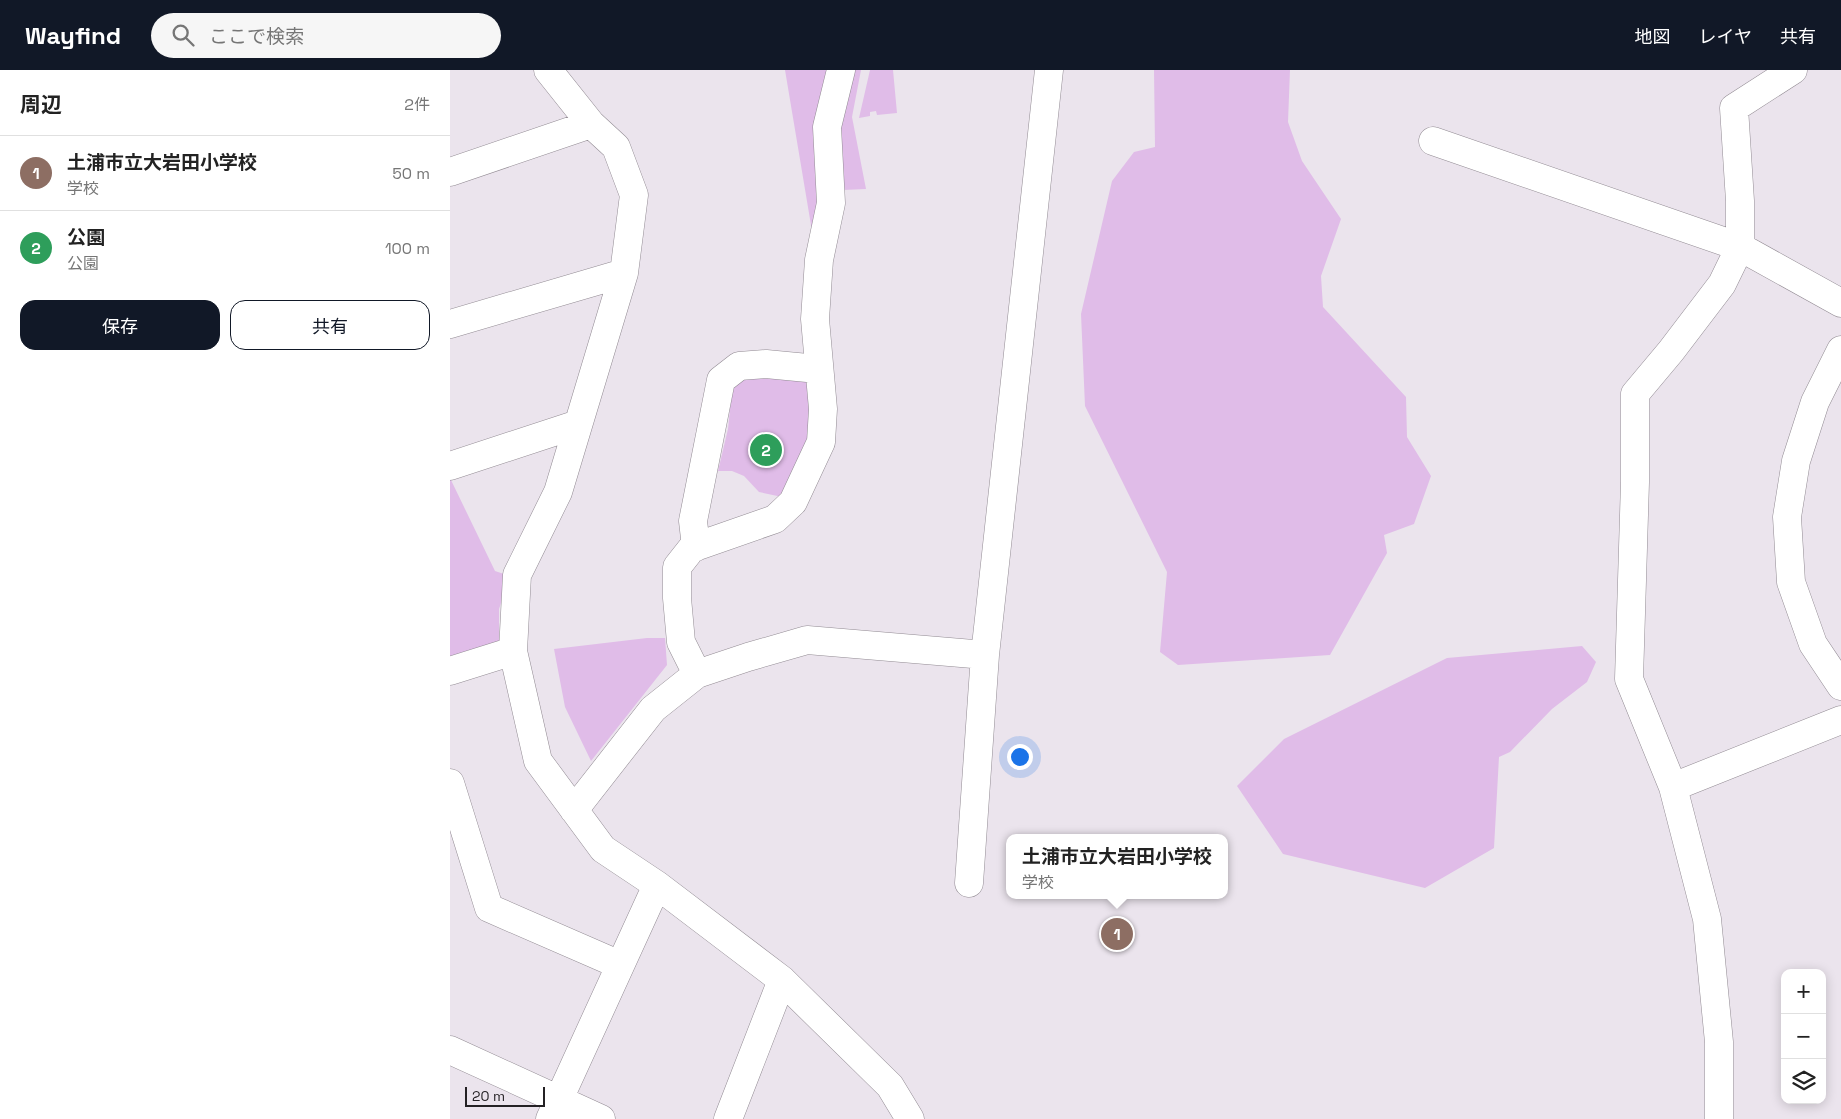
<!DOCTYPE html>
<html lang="ja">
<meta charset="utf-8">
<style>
body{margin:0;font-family:"Space Grotesk","Noto Sans JP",sans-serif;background:#f6f6f6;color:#222}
.controls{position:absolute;right:15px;bottom:15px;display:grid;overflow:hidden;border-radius:10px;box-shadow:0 2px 12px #0003}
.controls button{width:45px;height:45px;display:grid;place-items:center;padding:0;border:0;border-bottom:1px solid #e0e0e0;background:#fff;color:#222;font:25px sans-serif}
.scale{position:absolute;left:15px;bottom:12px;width:80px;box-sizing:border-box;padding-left:5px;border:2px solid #242124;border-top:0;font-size:14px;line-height:18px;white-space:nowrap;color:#242124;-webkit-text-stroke:4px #ebe4ed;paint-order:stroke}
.you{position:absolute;left:569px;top:686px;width:18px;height:18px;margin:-12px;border:4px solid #fff;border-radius:50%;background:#1a73e8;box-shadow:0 0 0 8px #1a73e833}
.badge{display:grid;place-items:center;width:32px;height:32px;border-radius:50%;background:#111827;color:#fff;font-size:16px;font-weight:700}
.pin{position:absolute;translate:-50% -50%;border:2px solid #fff;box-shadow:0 1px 5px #0006}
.popup{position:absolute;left:556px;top:764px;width:222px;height:65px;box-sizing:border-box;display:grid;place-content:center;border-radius:10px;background:#fff;filter:drop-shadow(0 1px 4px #0005);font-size:16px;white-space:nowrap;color:#767676}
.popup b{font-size:19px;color:#222}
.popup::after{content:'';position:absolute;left:50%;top:100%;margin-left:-10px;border:10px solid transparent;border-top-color:#fff}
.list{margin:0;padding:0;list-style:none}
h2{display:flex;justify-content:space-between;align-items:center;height:65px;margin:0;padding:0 20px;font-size:21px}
h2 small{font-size:16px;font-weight:400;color:#767676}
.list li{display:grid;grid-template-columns:32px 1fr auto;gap:15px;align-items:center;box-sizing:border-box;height:75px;padding:0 20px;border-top:1px solid #e0e0e0}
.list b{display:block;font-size:19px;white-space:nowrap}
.list p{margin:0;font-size:16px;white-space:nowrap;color:#767676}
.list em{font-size:16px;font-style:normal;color:#767676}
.actions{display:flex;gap:10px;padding:15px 20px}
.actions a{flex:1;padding:11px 0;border:1px solid #111827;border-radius:15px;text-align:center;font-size:18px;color:#111827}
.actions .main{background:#111827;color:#fff}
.icon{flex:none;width:28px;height:28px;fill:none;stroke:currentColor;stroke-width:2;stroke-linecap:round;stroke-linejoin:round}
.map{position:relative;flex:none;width:1391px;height:1049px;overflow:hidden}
header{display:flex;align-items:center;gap:30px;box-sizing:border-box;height:70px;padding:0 25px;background:#111827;color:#fff}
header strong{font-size:24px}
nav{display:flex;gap:28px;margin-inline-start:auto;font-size:18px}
.search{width:350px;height:45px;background:#f6f6f6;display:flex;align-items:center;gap:12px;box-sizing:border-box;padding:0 18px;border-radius:28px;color:#767676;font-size:19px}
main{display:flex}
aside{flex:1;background:#fff}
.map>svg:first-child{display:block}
.green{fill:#e0bce8}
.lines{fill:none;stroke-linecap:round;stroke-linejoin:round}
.minor-casing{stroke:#928b93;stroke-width:29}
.minor{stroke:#fff;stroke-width:28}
</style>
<header>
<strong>Wayfind</strong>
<div class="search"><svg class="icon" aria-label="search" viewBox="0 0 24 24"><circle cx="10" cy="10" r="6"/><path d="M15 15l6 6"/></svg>ここで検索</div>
<nav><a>地図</a><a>レイヤ</a><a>共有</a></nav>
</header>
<main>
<aside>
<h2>周辺<small>2件</small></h2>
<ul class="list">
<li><span class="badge" style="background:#8d6e63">1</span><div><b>土浦市立大岩田小学校</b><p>学校</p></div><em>50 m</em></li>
<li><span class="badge" style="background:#2e9e5b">2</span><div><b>公園</b><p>公園</p></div><em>100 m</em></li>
</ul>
<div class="actions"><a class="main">保存</a><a>共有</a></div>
</aside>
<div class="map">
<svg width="1391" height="1049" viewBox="0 0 1391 1049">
<rect width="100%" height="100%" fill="#ebe4ed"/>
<path class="green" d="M335 0H384L376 117 364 173Z
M402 0H411L402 47 416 119 393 120 388 42Z
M420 0H443L447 43 427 45 426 41 420 42V46L409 48Z
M704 0H840L838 52 852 91 891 149 871 206 873 237 956 327 957 367 981 406 964 454 934 465 937 483 880 585 728 595 710 582 717 502 635 336 631 244 662 111 684 82 705 77Z
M322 300 360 310 368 359 337 428 309 422 294 406 282 401H268L278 359 282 319 292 307Z
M0 408 45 501 60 506 49 539V573L0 595Z
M197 568H215L217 595 141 691 115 637 104 579Z
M1132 576 1146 592 1137 612 1102 639 1060 682 1049 687 1044 778 975 818 833 784 787 716 834 669 997 588Z"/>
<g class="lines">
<g class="minor-casing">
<path id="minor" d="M98 0 141 54 166 77 184 125 174 203 108 422 67 505 63 581 88 691 153 779 207 815 332 910 440 1016 460 1049
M983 71 1290 177 1391 233
M0 102 141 54
M0 254 174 203
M1391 280 1365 332 1346 391 1337 447 1341 512 1363 574 1391 616
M0 396 128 354
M246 477 243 451 271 310 289 296 316 294 368 299
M0 601 63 581
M247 604 231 572 227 528V497L242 478 325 449 343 432 371 372 373 339 365 249 369 190 381 133 377 57 391 0
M0 713 39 838 170 895
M1223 717 1391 650
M124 740 203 639 247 604 298 587 357 570 535 585
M519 813 535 585 599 0
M0 980 151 1049
M100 1049 207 815
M278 1049 332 910
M1269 1049V972L1257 849 1223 717 1179 609 1185 412V324L1221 281 1272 214 1290 177V131L1284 38 1343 0"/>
</g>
<use href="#minor" class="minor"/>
</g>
</svg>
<div class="controls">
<button>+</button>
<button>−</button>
<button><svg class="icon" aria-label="layers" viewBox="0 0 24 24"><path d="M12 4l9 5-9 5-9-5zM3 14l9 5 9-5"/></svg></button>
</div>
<div class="scale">20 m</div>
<div class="you"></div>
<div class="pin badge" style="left:667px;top:864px;background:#8d6e63">1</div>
<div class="popup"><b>土浦市立大岩田小学校</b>学校</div>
<div class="pin badge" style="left:316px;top:380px;background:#2e9e5b">2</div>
</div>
</main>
